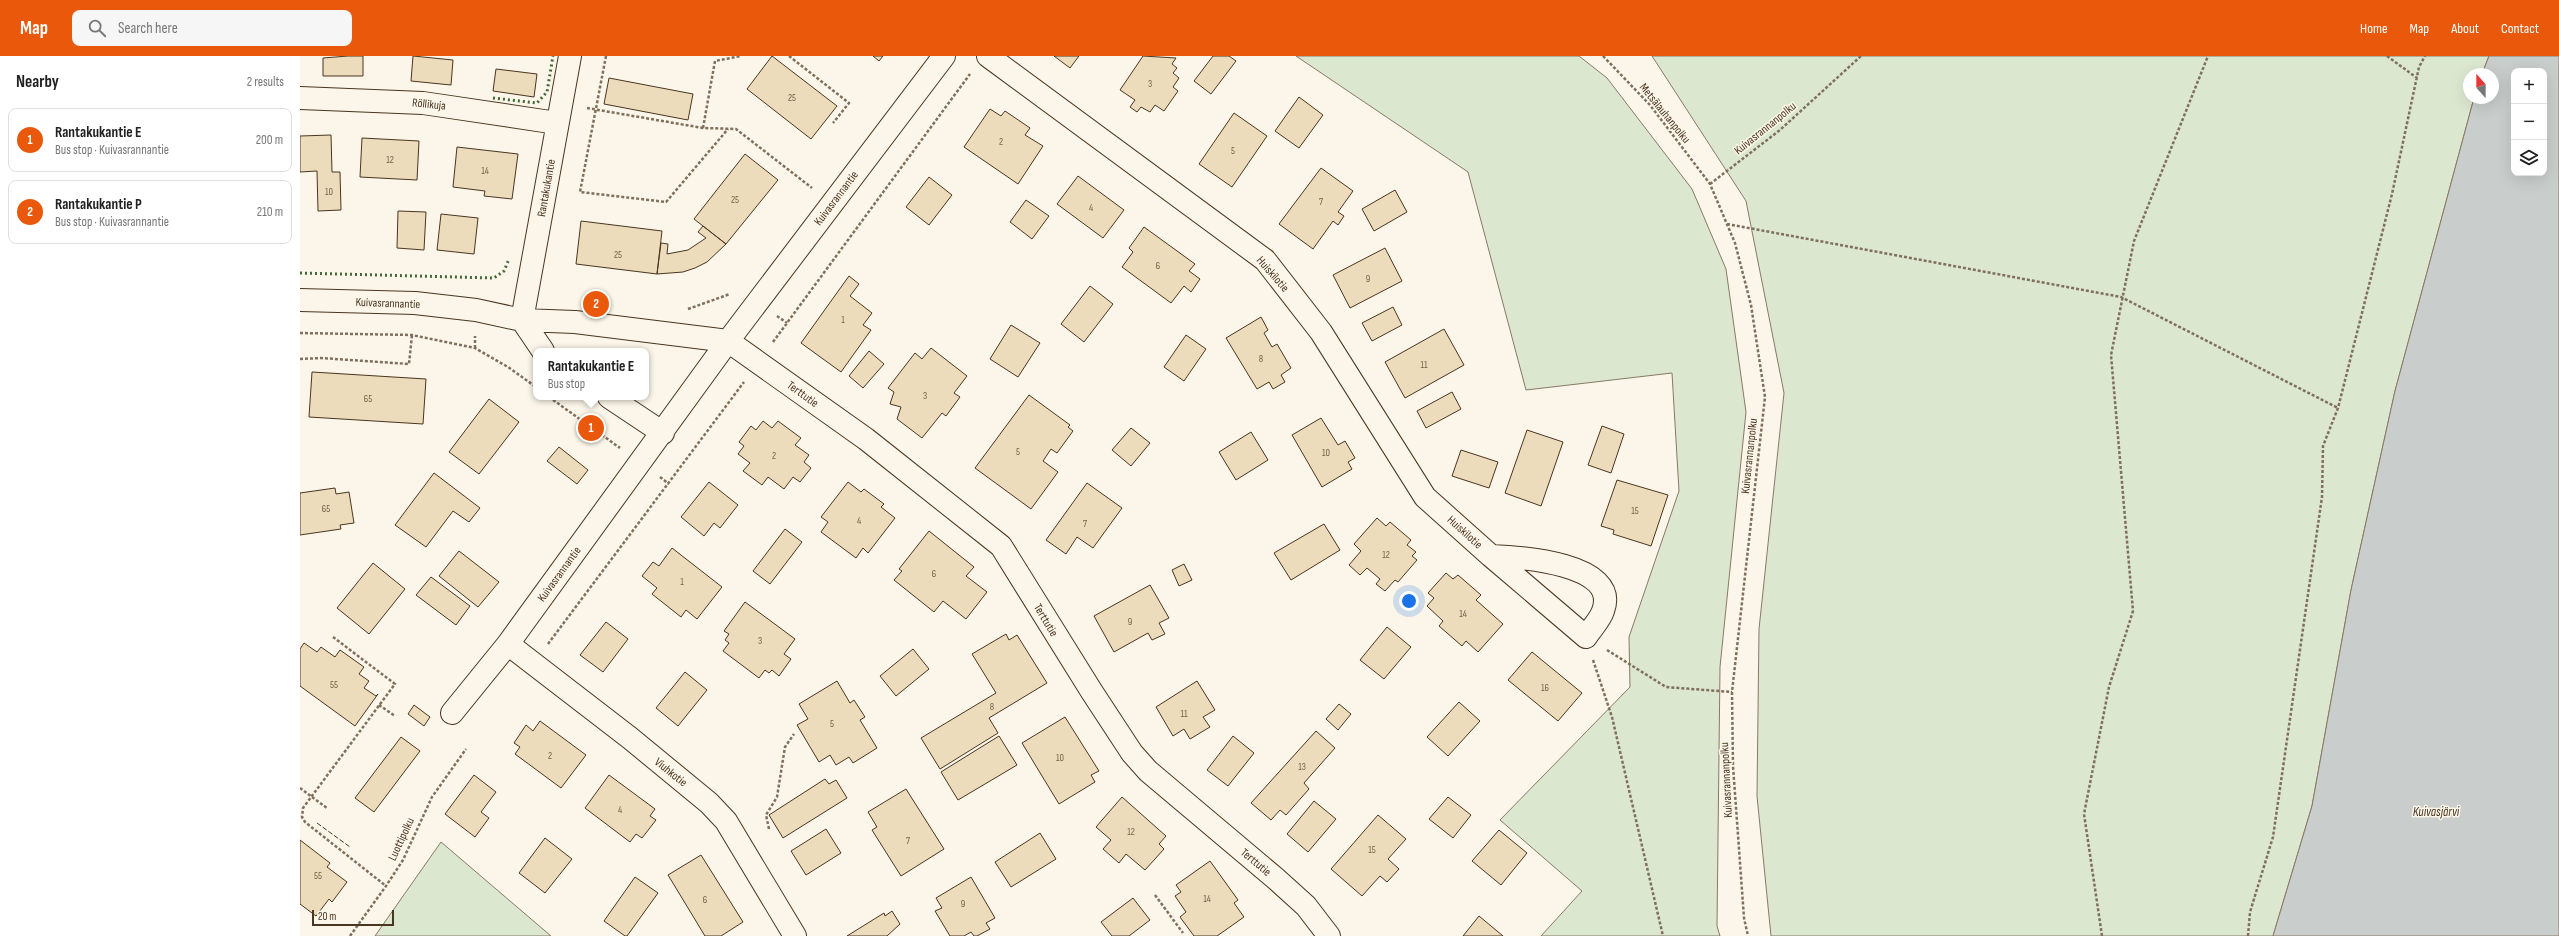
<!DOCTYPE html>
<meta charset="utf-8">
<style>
body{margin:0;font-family:"Sofia Sans Condensed",sans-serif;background:#f6f6f6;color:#222}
.controls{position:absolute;right:12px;top:12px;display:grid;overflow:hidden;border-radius:8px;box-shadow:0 4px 16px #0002}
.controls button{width:36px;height:36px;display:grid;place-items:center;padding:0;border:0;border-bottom:1px solid #e0e0e0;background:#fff;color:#222;font:20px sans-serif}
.compass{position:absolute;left:2163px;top:12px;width:36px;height:36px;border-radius:50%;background:#fff;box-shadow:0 4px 16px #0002;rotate:339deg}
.scale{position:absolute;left:12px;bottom:10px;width:82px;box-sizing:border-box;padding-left:4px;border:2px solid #4a3520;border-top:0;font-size:11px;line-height:14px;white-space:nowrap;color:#4a3520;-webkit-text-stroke:3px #fbf6e9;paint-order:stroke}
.you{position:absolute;left:1109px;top:545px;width:14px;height:14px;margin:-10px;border:3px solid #fff;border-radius:50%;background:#1a73e8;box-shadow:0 0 0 6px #1a73e833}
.badge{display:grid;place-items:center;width:26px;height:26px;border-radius:50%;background:#ea580c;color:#fff;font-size:13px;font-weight:700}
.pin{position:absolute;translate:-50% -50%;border:2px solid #fff;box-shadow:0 1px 4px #0006}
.popup{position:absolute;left:233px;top:292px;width:116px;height:52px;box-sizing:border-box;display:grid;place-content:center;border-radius:8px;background:#fff;filter:drop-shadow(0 1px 3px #0005);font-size:13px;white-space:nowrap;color:#767676}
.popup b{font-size:15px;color:#222}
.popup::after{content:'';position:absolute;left:50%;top:100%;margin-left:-8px;border:8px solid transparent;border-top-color:#fff}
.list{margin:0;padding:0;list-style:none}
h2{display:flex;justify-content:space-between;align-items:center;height:52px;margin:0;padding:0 16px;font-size:17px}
h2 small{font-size:13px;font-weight:400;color:#767676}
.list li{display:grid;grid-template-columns:26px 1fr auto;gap:12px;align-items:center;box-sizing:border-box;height:64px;margin:0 8px 8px;padding:0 8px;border:1px solid #e0e0e0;border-radius:8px}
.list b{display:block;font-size:15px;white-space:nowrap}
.list p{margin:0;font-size:13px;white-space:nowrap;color:#767676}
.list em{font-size:13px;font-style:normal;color:#767676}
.icon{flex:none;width:22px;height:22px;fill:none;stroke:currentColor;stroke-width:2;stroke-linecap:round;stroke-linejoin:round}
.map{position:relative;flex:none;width:2259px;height:880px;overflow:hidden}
header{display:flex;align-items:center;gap:24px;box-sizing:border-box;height:56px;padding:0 20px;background:#ea580c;color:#fff}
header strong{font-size:19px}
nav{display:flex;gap:22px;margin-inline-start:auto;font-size:14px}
.search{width:280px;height:36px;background:#f6f6f6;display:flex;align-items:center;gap:10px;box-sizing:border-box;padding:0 14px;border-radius:8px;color:#767676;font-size:15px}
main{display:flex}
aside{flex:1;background:#fff}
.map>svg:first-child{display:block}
.green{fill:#dce7d0;stroke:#887966}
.water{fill:#c9cecd;stroke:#887966;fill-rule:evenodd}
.building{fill:#ecdcbc;stroke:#4a3520}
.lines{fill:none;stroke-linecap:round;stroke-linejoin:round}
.minor-casing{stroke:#4a3520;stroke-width:24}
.path{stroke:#7f6f5c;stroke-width:2.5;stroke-dasharray:3 2;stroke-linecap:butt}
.minor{stroke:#fbf6e9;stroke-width:22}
.hedge{stroke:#436837;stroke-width:3;stroke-dasharray:2 3;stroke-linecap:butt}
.fence{stroke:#4a3520;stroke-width:1;stroke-dasharray:5 2;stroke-linecap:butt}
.labels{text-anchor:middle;stroke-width:3;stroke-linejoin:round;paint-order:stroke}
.number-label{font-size:10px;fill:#725f47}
.street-label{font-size:12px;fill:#4a3520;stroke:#fbf6e9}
.water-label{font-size:13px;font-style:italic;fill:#4a3520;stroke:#fbf6e9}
</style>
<header>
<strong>Map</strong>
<div class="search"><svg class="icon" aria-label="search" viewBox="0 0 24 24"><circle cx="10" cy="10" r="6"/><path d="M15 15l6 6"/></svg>Search here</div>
<nav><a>Home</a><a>Map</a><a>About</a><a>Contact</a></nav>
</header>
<main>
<aside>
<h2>Nearby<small>2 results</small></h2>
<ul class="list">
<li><span class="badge">1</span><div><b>Rantakukantie E</b><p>Bus stop · Kuivasrannantie</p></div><em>200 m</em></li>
<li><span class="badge">2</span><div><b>Rantakukantie P</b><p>Bus stop · Kuivasrannantie</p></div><em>210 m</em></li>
</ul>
</aside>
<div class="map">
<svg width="2259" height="880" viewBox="0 0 2259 880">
<rect width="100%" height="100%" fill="#fbf6e9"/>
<path class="green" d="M996 0H1279L1307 22 1392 133 1426 213 1446 356 1420 611 1417 870 1420 880H1241L1282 835 1200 764 1330 631 1329 581 1379 435 1372 317 1226 334 1168 116Z
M1352 0H2189L2182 18H2169V42H2174L2095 335 2051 534 2012 750 1973 880H1471L1457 740 1459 573 1484 337 1446 145Z
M141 786 251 880H75Z"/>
<path class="water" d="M2189 0H2259V880H1973L2012 750 2051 534 2095 335 2174 42H2193V18H2182ZM2214 15H2244V117H2214Z"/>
<path class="building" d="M48 0H63V20H23V2Z
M113 0 153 4 151 29 111 25Z
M472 0 537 50 511 83 447 33Z
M573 0H583L579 5Z
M754 0H779L770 12Z
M843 0 876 2 872 8 877 12 873 17 879 22 873 31 878 35 864 55 855 49 850 56 841 51 837 56 830 51 835 44 820 34Z
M913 0H929L936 5 911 38 894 25Z
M196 13 237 18 234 41 193 35Z
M309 22 393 38 388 64 304 48Z
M999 41 1023 59 999 92 975 75Z
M690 53 701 60 705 55 730 72 725 79 743 90 718 128 664 91Z
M934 57 967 80 932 131 899 108Z
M31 79 32 116H40L41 154 18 155 17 115 0 116V80Z
M62 82 119 85 117 124 60 121Z
M157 91 218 98 212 143 184 140 185 135 153 131Z
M445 98 478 124 426 188 394 163Z
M1021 112 1053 135 1038 156 1044 160 1038 169 1033 165 1013 193 979 168Z
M778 120 824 154 803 182 757 148Z
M629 121 652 139 629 169 606 151Z
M1095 134 1107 156 1074 175 1062 153Z
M726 144 749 160 732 183 710 166Z
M98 155 126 156 124 194 97 192Z
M141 158 178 162 174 198 137 194Z
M281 165 362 175 357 218 276 208Z
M403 170 426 188 407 206 395 212 383 216 357 218 361 187 368 188 367 198 388 194 406 182 398 176Z
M844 171 895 208 889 215 900 223 891 236 884 230 871 247 822 211 833 196 829 192Z
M1085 192 1102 225 1050 252 1033 219Z
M549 220 559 228 550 240 572 257 563 269 571 274 541 316 501 287Z
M790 230 813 248 784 286 761 268Z
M1093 251 1102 269 1072 285 1062 267Z
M961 261 968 274 964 277 972 291 977 288 991 312 981 319 985 326 973 333 969 326 957 333 926 282Z
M711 269 740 287 718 321 690 303Z
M1144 273 1164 309 1105 342 1085 306Z
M886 279 906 293 884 325 864 311Z
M631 292 667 320 654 337 660 341 646 360 642 357 622 382 597 363 601 351 590 348 594 336 588 332 615 297 622 303Z
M569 295 584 308 563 332 549 320Z
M12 316 126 323 123 368 9 361Z
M1152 336 1161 353 1126 372 1117 355Z
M729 339 770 369 768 371 773 375 757 397 751 393 743 405 758 416 731 453 675 412Z
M189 343 219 366 179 418 149 396Z
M1021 362 1038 389 1045 385 1055 402 1048 406 1052 413 1022 431 992 379Z
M463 365 472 372 478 365 501 382 495 389 509 399 504 406 511 412 500 426 493 421 484 433 468 421 462 429 443 415 450 407 438 398 444 390 439 386 451 370 456 374Z
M1302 370 1324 378 1311 417 1288 409Z
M831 372 850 387 831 410 812 394Z
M1227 374 1263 386 1241 450 1205 437Z
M951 376 968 404 936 424 919 396Z
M259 391 288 414 277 428 247 405Z
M1161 394 1198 406 1189 432 1152 420Z
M134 417 180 452 169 466 153 455 126 491 95 469Z
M1317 424 1368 439 1351 490 1313 478 1314 474 1301 470Z
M409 426 438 449 420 472 414 467 404 480 381 461Z
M548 426 561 436 564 433 584 448 581 451 595 462 568 497 563 492 556 502 521 476 528 466 521 461Z
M787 427 822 452 793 492 777 481 766 498 746 484Z
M35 432 36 438 49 436 54 467 40 469 41 473 0 479V437Z
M1077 462 1086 470 1090 466 1111 484 1107 489 1116 496 1112 500 1117 504 1098 526 1095 524 1085 535 1076 528 1080 523 1067 512 1060 519 1049 509 1061 495 1054 488Z
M1024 468 1040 494 991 524 974 497Z
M485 473 502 486 470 528 453 515Z
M629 475 674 511 666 520 687 536 666 563 643 545 634 556 594 524 602 515 599 513Z
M372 492 422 531 397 563 386 554 381 561 352 538 357 532 342 520 353 506 359 510Z
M159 495 199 526 178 551 139 520Z
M73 507 105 533 69 578 37 552Z
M884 508 892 524 879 530 872 514Z
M1146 517 1153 523 1158 519 1181 539 1176 544 1203 568 1178 596 1166 585 1162 590 1139 570 1143 565 1127 550 1134 542 1128 537Z
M131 521 170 550 156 569 116 539Z
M850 529 869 562 859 567 865 578 852 584 848 577 814 596 794 560Z
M445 546 495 583 484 598 491 603 479 620 472 614 469 617 465 614 459 622 423 595 429 587 425 584 429 578 424 575Z
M306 566 328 583 303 616 280 599Z
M1087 571 1111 591 1084 623 1060 604Z
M706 578 709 584 717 579 747 627 689 662 698 677 640 713 621 682 696 637 672 598Z
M4 587 17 596 21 591 35 601 40 594 64 611 59 618 69 625 64 632 76 640 78 638 55 670 0 630V593Z
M613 593 629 613 596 640 580 620Z
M1232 596 1282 637 1258 665 1208 624Z
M385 616 407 634 378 670 356 652Z
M537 625 550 647 554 644 565 661 560 664 577 692 553 707 549 701 536 709 530 699 519 706 497 669 508 663 499 648Z
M897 625 915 654 903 661 910 671 890 683 884 673 873 680 856 651Z
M1159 646 1180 665 1148 700 1127 681Z
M1039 648 1051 658 1038 674 1026 663Z
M114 649 130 661 124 670 108 658Z
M765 661 799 715 791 719 795 726 759 748 722 687Z
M240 665 286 699 261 732 215 698 220 691 214 687 226 669 233 675Z
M1016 675 1035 692 1004 727 1009 733 986 759 980 754 971 764 951 747Z
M699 680 717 709 658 744 641 716Z
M933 680 954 697 928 730 907 714Z
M101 681 120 695 74 756 55 742Z
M174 719 196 736 181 756 189 762 175 781 145 758Z
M309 719 355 753 350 760 356 764 342 782 336 778 330 786 285 752Z
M525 723 529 728 536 724 547 742 483 782 469 759Z
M606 733 644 793 601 820 572 774 577 771 568 756Z
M822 741 866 780 859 788 864 793 845 814 826 798 819 807 803 793 811 784 796 771Z
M1148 741 1171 759 1153 782 1129 763Z
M1014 745 1036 763 1008 796 987 778Z
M1078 759 1106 783 1088 803 1099 813 1087 826 1080 820 1062 840 1031 813Z
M526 773 541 797 506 819 491 795Z
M1199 774 1227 797 1201 829 1172 805Z
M740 777 756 803 711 831 695 806Z
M245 782 272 803 245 837 219 817Z
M0 784 30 807 27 811 47 826 32 846 29 843 16 860 0 848Z
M401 799 443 866 421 880H405L368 819Z
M910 805 938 844 934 847 944 861 917 880H894L880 861 886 856 875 840 881 836 876 829Z
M335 821 358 837 327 880H325L304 865Z
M671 821 695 862 686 867 690 873 677 880H674L671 876 664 880H650L635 855 642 852 636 842Z
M833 842 850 864 829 880H812L801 866Z
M592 855 600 868 587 880H547L584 857 585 860Z
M1179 860 1203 880H1163Z"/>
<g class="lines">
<g class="minor-casing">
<path id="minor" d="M688 0 965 204 1021 276 1125 441 1191 500
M0 42 123 47 257 67
M0 244 115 247 176 254 222 264 275 266 428 285 566 383 701 490 792 636 832 697 848 715 975 822 1006 850 1029 880
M222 264 270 0
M222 264 243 295
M309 341 363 377
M1191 500C1219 501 1321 507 1303 555 1300 564 1291 573 1286 581Z
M208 588 330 682 409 747 426 765 495 880
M152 657 208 588 428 285 644 0"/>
</g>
<path class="path" d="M306 0 280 136 366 146 428 73
M489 0 549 47 533 67
M1303 0 1350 49 1410 128 1435 187 1451 249 1465 341 1432 636 1433 710 1444 862 1448 880
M2087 0 2117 22
M287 52 403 72 436 73 512 132
M403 72 415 5 441 0
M1410 128 1480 74 1561 0
M1427 168 1821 241 2038 352
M388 253 430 238
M477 260 487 267
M0 277 112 279 175 292 208 311 236 331
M473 286 670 18
M175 292V280
M0 303 21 302 109 308 112 279
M249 341 320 392
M360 421 369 428
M33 581 95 628 3 752 2 761 5 766 86 830
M248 588 444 326
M1307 594 1366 631 1432 636
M1293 604 1312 661 1363 880
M79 649 95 660
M0 732 27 752
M469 773 466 759 477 741 485 691 494 678
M855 839 883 877
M50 880 86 830 103 804 132 741 166 693
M1802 880 1784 758 1809 631 1833 555 1811 299 1834 185 1908 0
M1948 880 1950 856 1973 781 2022 441 2023 390 2038 352 2092 138 2119 11 2125 0"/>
<use href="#minor" class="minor"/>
<path class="hedge" d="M193 42 237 47 247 36 253 0
M0 217 194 222 204 215 209 203"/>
<path class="fence" d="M17 767 50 791"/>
</g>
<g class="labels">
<g class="number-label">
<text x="850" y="31">3</text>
<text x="492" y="45">25</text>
<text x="701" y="89">2</text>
<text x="933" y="98">5</text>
<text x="90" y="107">12</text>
<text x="185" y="118">14</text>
<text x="29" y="139">10</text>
<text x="435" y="147">25</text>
<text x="1021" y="149">7</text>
<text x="791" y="155">4</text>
<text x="318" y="202">25</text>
<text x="858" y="213">6</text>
<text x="1068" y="226">9</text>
<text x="543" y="267">1</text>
<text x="961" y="306">8</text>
<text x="1124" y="312">11</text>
<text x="625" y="343">3</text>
<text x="68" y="346">65</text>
<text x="718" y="399">5</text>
<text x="1026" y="400">10</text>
<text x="474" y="403">2</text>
<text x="26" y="456">65</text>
<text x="1335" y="458">15</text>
<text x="559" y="468">4</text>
<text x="785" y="471">7</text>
<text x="1086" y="502">12</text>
<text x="634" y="521">6</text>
<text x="382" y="529">1</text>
<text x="1163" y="561">14</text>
<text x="830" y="569">9</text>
<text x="460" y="588">3</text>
<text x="34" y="632">55</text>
<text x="1245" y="635">16</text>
<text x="692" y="654">8</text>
<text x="884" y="661">11</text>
<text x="532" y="671">5</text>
<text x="250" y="703">2</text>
<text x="760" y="705">10</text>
<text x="1002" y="714">13</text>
<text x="320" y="757">4</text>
<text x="831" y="779">12</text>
<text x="608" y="788">7</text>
<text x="1072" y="797">15</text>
<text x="18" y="823">55</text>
<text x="907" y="846">14</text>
<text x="405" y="847">6</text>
<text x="663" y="851">9</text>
</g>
<g class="street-label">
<text transform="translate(129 48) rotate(6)" y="4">Röllikuja</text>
<text transform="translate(1365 57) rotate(51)" y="4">Metsälauhanpolku</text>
<text transform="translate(1465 72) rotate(-39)" y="4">Kuivasrannanpolku</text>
<text transform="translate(246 132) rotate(-80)" y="4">Rantakukantie</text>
<text transform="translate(536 142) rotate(-53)" y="4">Kuivasrannantie</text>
<text transform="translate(973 218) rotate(49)" y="4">Huiskilotie</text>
<text transform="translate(88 247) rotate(2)" y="4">Kuivasrannantie</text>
<text transform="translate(503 338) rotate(36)" y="4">Terttutie</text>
<text transform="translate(1449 400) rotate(-84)" y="4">Kuivasrannanpolku</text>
<text transform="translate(1165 476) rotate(42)" y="4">Huiskilotie</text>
<text transform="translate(259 518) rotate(-54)" y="4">Kuivasrannantie</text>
<text transform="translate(746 564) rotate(59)" y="4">Terttutie</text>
<text transform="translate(371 716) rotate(39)" y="4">Viuhkotie</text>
<text transform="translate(1426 724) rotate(-93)" y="4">Kuivasrannanpolku</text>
<text transform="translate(101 783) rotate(-65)" y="4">Luottipolku</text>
<text transform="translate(956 806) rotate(40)" y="4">Terttutie</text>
</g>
<g class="water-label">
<text x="2136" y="760">Kuivasjärvi</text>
</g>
</g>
</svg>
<div class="controls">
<button>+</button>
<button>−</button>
<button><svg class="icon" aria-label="layers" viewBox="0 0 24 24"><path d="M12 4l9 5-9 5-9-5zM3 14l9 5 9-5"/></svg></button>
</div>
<svg class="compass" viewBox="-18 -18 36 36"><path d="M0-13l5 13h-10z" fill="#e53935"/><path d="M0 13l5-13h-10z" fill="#767676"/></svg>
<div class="scale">20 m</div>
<div class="you"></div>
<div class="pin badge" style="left:291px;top:372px">1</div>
<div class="popup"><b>Rantakukantie E</b>Bus stop</div>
<div class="pin badge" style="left:296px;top:248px">2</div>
</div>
</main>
